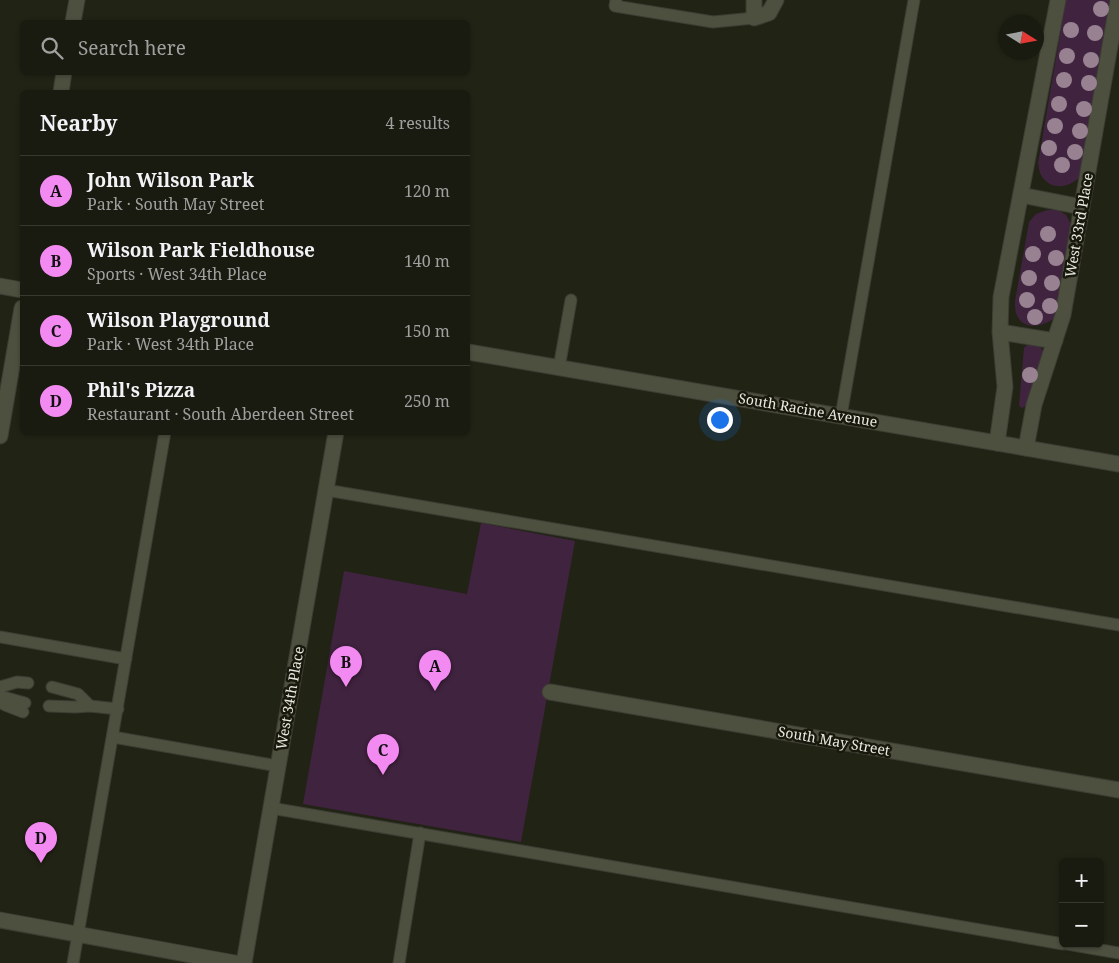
<!DOCTYPE html>
<meta charset="utf-8">
<style>
body{margin:0;font-family:"Noto Serif",serif;background:#26271e;color:#f1f3f6}
.controls{position:absolute;right:15px;bottom:15px;display:grid;overflow:hidden;border-radius:8px;box-shadow:0 1px 4px #0004}
.controls button{width:45px;height:45px;display:grid;place-items:center;padding:0;border:0;border-bottom:1px solid #373830;background:#191a10;color:#f1f3f6;font:25px sans-serif}
.compass{position:absolute;left:999px;top:15px;width:45px;height:45px;border-radius:50%;background:#191a10;box-shadow:0 1px 4px #0004;rotate:101deg}
.you{position:absolute;left:719px;top:419px;width:18px;height:18px;margin:-12px;border:4px solid #fff;border-radius:50%;background:#1a73e8;box-shadow:0 0 0 8px #1a73e833}
.badge{display:grid;place-items:center;width:32px;height:32px;border-radius:50%;background:#f38af1;color:#111;font-size:16px;font-weight:700}
.pin{position:absolute;translate:-50% -41px;filter:drop-shadow(0 1px 2px #0008)}
.pin::after{content:'';position:absolute;top:26px;width:18px;height:15px;background:inherit;clip-path:polygon(0 0,100% 0,50% 100%)}
.list{margin:0;padding:0;list-style:none}
h2{display:flex;justify-content:space-between;align-items:center;height:65px;margin:0;padding:0 20px;font-size:21px}
h2 small{font-size:16px;font-weight:400;color:#9fa19f}
.list li{display:grid;grid-template-columns:32px 1fr auto;gap:15px;align-items:center;box-sizing:border-box;height:70px;padding:0 20px;border-top:1px solid #373830}
.list b{display:block;font-size:19px;white-space:nowrap}
.list p{margin:0;font-size:16px;white-space:nowrap;color:#9fa19f}
.list em{font-size:16px;font-style:normal;color:#9fa19f}
.icon{flex:none;width:28px;height:28px;fill:none;stroke:currentColor;stroke-width:2;stroke-linecap:round;stroke-linejoin:round}
.map{position:relative;flex:none;width:1119px;height:963px;overflow:hidden}
.search{position:absolute;background:#191a10;box-shadow:0 1px 4px #0004;left:20px;top:20px;width:450px;height:55px;display:flex;align-items:center;gap:12px;box-sizing:border-box;padding:0 18px;border-radius:8px;color:#9fa19f;font-size:19px}
.panel{position:absolute;background:#191a10;box-shadow:0 1px 4px #0004;left:20px;top:90px;width:450px;height:345px;border-radius:8px}
.map>svg:first-child{display:block}
.green{fill:#40233f}
.lines{fill:none;stroke-linecap:round;stroke-linejoin:round}
.lane-casing{stroke:#3c3d33;stroke-width:13}
.street-casing{stroke:#3c3d33;stroke-width:17}
.secondary-casing{stroke:#3c3d33;stroke-width:17}
.lane{stroke:#4d4f3f;stroke-width:11}
.street{stroke:#4d4f3f;stroke-width:15}
.secondary{stroke:#4d4f3f;stroke-width:15}
.tree{fill:#988292}
.labels{text-anchor:middle;stroke-width:5;stroke-linejoin:round;paint-order:stroke}
.street-label{font-size:14px;fill:#e9eae1;stroke:#18190c}
</style>
<div class="map">
<svg width="1119" height="963" viewBox="0 0 1119 963">
<rect width="100%" height="100%" fill="#212315"/>
<path class="green" d="M1066 0H1114L1080 177C1069 188 1050 191 1041 175 1039 172 1039 167 1038 163Z
M1047 210H1058L1066 215 1073 228 1057 316C1046 326 1023 333 1016 313 1015 310 1015 305 1015 301L1029 222 1036 214Z
M1028 344C1038 344 1042 346 1044 355L1027 406 1021 408 1019 405 1024 348Z
M481 523 575 541 521 842 303 804 344 571 467 594Z"/>
<g class="lines">
<g class="lane-casing">
<path id="lane" d="M616 0 615 6 713 22 754 18
M559 368 571 300
M841 416 914 0
M326 490 1119 625
M0 637 126 659
M0 687 17 682 28 683
M52 687 78 694 90 706
M0 696 25 703
M0 702 5 705 23 712
M49 706 75 707 90 706 118 709
M113 737 278 766
M271 808 1063 944
M1067 944 1119 953
M73 963 165 432
M399 963 420 833"/>
</g>
<g class="street-casing">
<path id="street" d="M754 0V18L769 13 776 0
M1021 195 1082 207
M1000 332 1055 341
M997 443 1005 387 1000 332 1001 297 1058 0
M1026 448 1034 405 1063 315 1118 0
M550 692 1119 790
M0 920 235 963
M244 963 336 432"/>
</g>
<g class="secondary-casing">
<path id="secondary" d="M73 22 77 0
M61 92 64 72
M0 286 22 290
M468 352 1119 464
M0 436 22 308"/>
</g>
<use href="#lane" class="lane"/>
<use href="#street" class="street"/>
<use href="#secondary" class="secondary"/>
</g>
<g class="tree">
<circle cx="1101" cy="9" r="8"/>
<circle cx="1071" cy="30" r="8"/>
<circle cx="1095" cy="33" r="8"/>
<circle cx="1067" cy="56" r="8"/>
<circle cx="1091" cy="60" r="8"/>
<circle cx="1064" cy="80" r="8"/>
<circle cx="1089" cy="83" r="8"/>
<circle cx="1059" cy="104" r="8"/>
<circle cx="1084" cy="109" r="8"/>
<circle cx="1055" cy="126" r="8"/>
<circle cx="1080" cy="131" r="8"/>
<circle cx="1049" cy="148" r="8"/>
<circle cx="1075" cy="152" r="8"/>
<circle cx="1062" cy="165" r="8"/>
<circle cx="1048" cy="234" r="8"/>
<circle cx="1033" cy="254" r="8"/>
<circle cx="1056" cy="258" r="8"/>
<circle cx="1029" cy="278" r="8"/>
<circle cx="1052" cy="283" r="8"/>
<circle cx="1027" cy="300" r="8"/>
<circle cx="1050" cy="306" r="8"/>
<circle cx="1035" cy="317" r="8"/>
<circle cx="1030" cy="375" r="8"/>
</g>
<g class="labels">
<g class="street-label">
<text transform="translate(1079 225) rotate(-80)" y="5">West 33rd Place</text>
<text transform="translate(808 410) rotate(10)" y="5">South Racine Avenue</text>
<text transform="translate(290 698) rotate(-80)" y="5">West 34th Place</text>
<text transform="translate(834 741) rotate(10)" y="5">South May Street</text>
</g>
</g>
</svg>
<div class="controls">
<button>+</button>
<button>−</button>
</div>
<svg class="compass" viewBox="-18 -18 36 36"><path d="M0-13l5 13h-10z" fill="#e53935"/><path d="M0 13l5-13h-10z" fill="#9fa19f"/></svg>
<div class="you"></div>
<div class="pin badge" style="left:435px;top:691px">A</div>
<div class="pin badge" style="left:346px;top:687px">B</div>
<div class="pin badge" style="left:383px;top:775px">C</div>
<div class="pin badge" style="left:41px;top:863px">D</div>
<div class="search"><svg class="icon" aria-label="search" viewBox="0 0 24 24"><circle cx="10" cy="10" r="6"/><path d="M15 15l6 6"/></svg>Search here</div>
<section class="panel">
<h2>Nearby<small>4 results</small></h2>
<ul class="list">
<li><span class="badge">A</span><div><b>John Wilson Park</b><p>Park · South May Street</p></div><em>120 m</em></li>
<li><span class="badge">B</span><div><b>Wilson Park Fieldhouse</b><p>Sports · West 34th Place</p></div><em>140 m</em></li>
<li><span class="badge">C</span><div><b>Wilson Playground</b><p>Park · West 34th Place</p></div><em>150 m</em></li>
<li><span class="badge">D</span><div><b>Phil's Pizza</b><p>Restaurant · South Aberdeen Street</p></div><em>250 m</em></li>
</ul>
</section>
</div>
